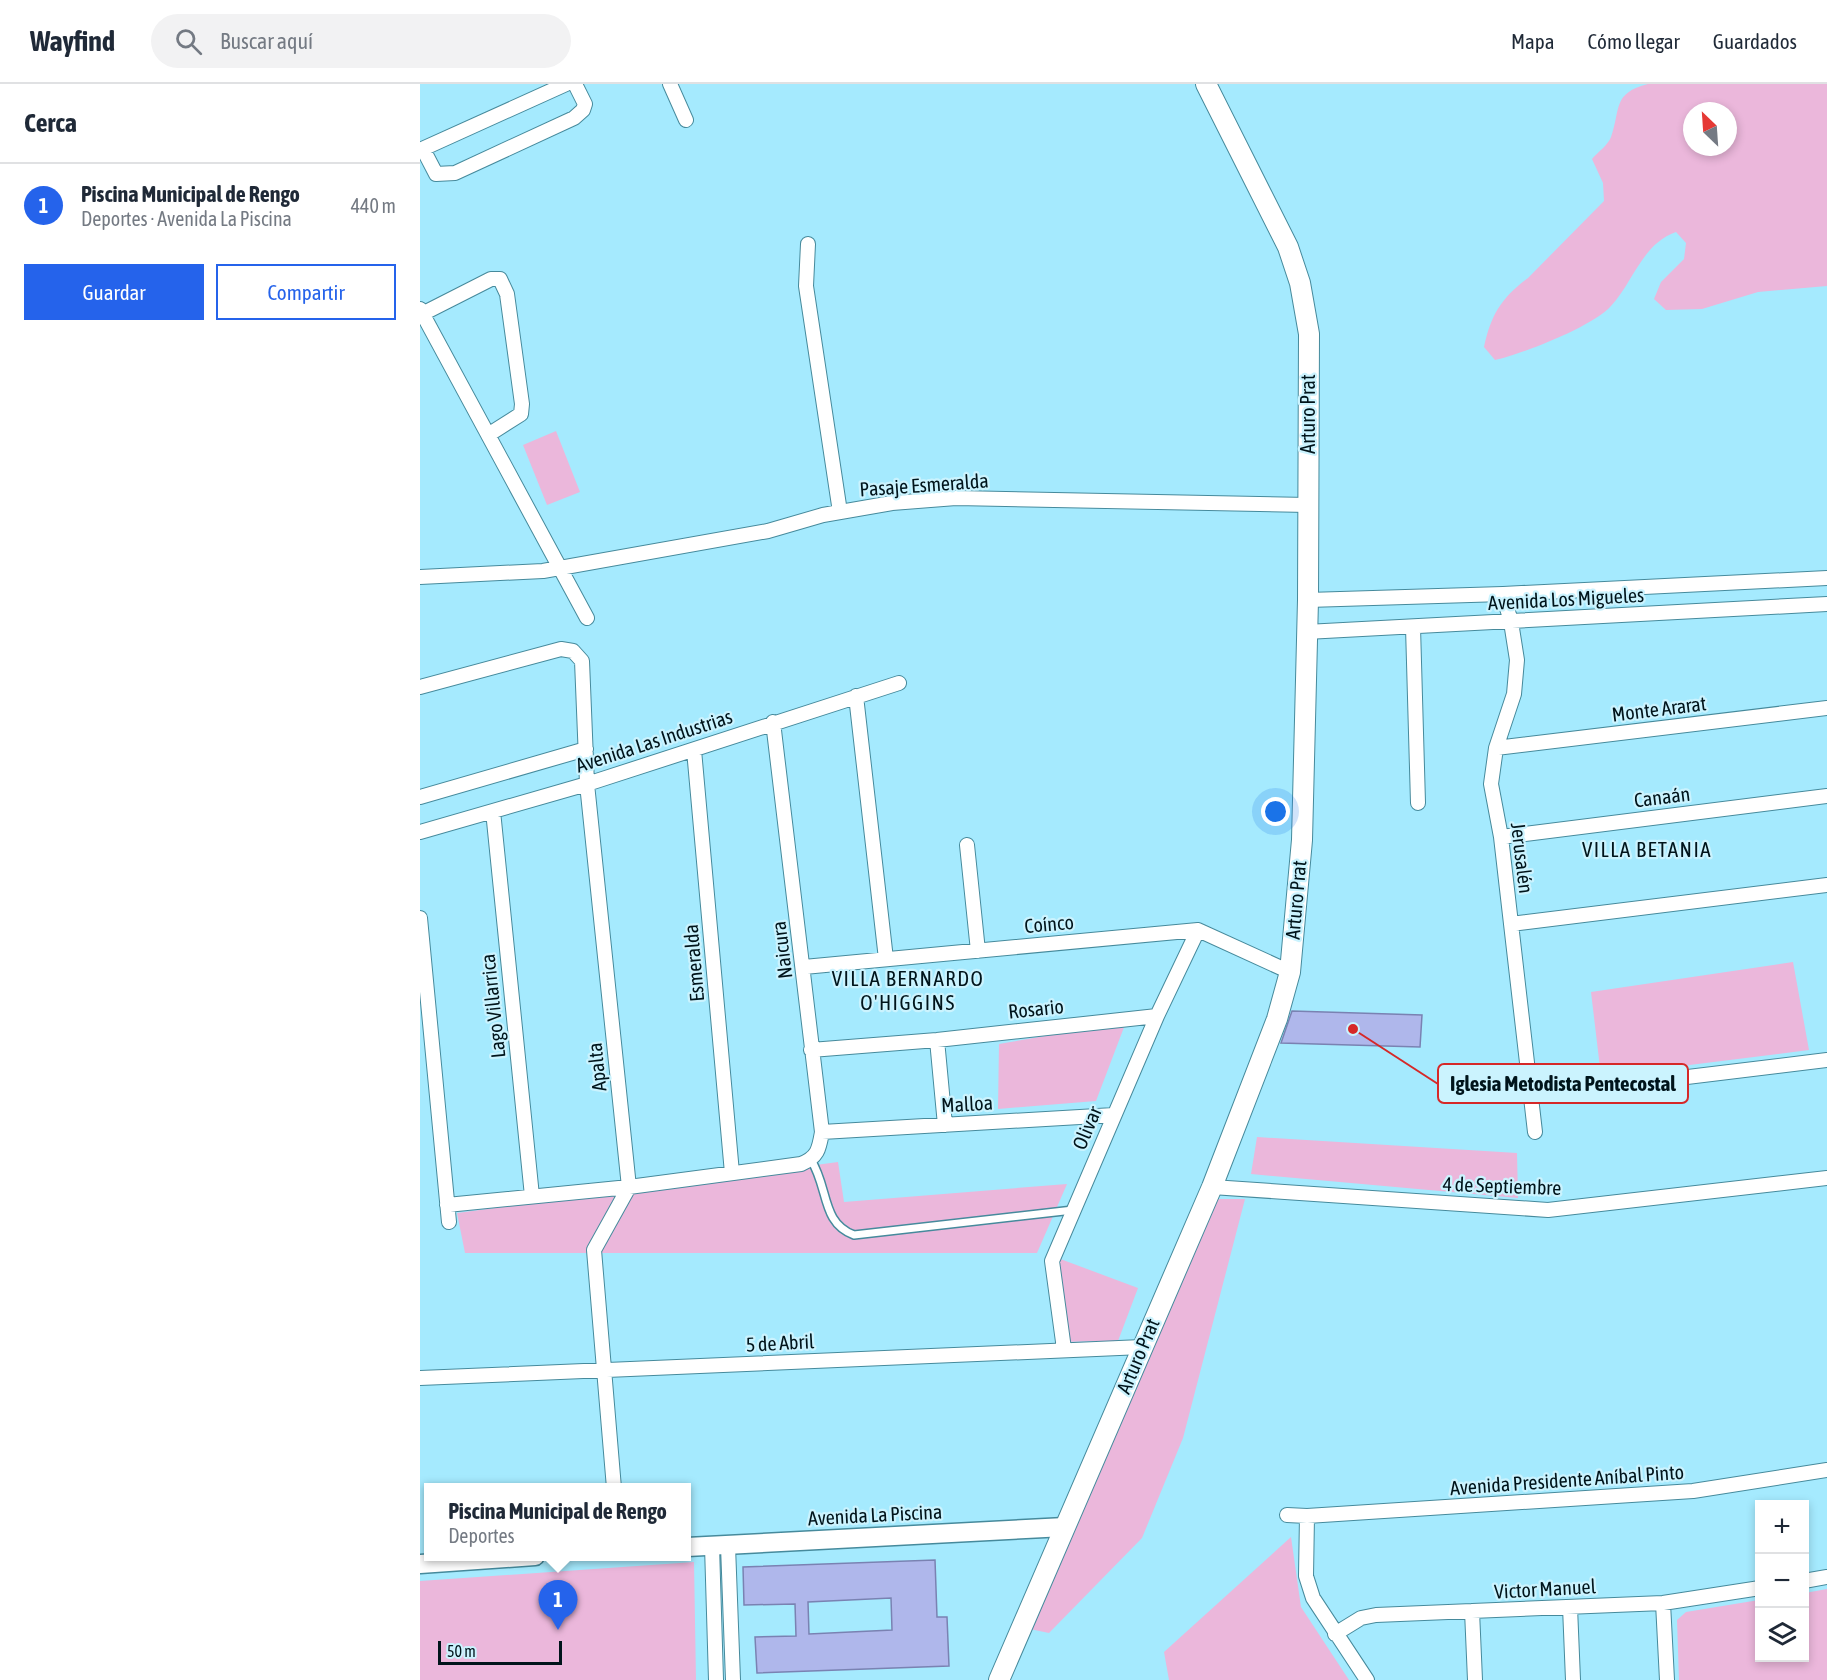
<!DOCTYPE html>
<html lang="es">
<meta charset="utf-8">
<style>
body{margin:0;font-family:"Asap Condensed",sans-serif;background:#f2f2f3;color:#1f2937}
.controls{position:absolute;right:18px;bottom:18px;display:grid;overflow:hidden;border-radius:0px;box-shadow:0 3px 9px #0003}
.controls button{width:54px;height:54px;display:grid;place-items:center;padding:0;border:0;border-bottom:2px solid #e0e1e3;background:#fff;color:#1f2937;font:30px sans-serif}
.compass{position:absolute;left:1263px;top:18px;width:54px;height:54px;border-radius:50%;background:#fff;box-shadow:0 3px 9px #0003;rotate:335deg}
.scale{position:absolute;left:18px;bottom:15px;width:124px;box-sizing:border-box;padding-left:6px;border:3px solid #00141b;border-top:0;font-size:16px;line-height:21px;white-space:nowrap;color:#00141b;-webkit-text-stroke:4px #cbf3fe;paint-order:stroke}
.you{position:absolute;left:856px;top:728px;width:21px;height:21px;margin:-15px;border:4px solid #fff;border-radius:50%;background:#1a73e8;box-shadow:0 0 0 9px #1a73e833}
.badge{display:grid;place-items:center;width:39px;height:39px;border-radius:50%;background:#2563eb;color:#fff;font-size:20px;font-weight:700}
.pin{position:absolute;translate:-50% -50px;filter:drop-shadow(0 2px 3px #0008)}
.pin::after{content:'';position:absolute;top:32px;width:21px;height:18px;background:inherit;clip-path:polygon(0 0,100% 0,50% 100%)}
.popup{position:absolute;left:4px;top:1399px;width:267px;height:78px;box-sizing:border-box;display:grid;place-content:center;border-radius:0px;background:#fff;filter:drop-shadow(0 2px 4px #0005);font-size:20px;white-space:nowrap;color:#747a83}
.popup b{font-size:22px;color:#1f2937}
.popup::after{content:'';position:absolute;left:50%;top:100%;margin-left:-12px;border:12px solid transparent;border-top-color:#fff}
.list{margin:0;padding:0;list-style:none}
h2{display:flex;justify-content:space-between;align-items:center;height:78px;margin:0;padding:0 24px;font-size:26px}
h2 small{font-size:20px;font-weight:400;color:#747a83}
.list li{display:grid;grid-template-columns:39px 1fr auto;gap:18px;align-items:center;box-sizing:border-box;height:84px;padding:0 24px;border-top:2px solid #e0e1e3}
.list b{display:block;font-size:22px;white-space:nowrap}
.list p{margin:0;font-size:20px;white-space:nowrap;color:#747a83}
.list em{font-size:20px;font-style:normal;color:#747a83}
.actions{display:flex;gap:12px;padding:18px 24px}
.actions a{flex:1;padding:14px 0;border:2px solid #2563eb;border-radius:0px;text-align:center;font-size:21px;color:#2563eb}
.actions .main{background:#2563eb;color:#fff}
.icon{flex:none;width:33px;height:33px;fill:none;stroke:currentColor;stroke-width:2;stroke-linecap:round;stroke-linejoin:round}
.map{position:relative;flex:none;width:1407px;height:1596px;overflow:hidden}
header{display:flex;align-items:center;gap:36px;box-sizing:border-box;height:84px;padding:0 30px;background:#fff;border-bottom:2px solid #e0e1e3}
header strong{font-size:28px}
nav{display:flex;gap:33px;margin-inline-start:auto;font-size:21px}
.search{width:420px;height:54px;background:#f2f2f3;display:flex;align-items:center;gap:15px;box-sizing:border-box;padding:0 21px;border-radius:33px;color:#747a83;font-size:22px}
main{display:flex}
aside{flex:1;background:#fff}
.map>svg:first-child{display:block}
.green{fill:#ebb7db;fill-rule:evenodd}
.building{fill:#afb7eb;stroke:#7a82b2;stroke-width:1.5;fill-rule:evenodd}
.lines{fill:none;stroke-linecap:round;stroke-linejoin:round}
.service-casing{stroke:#468a9c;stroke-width:10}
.minor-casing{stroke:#468a9c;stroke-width:16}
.tertiary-casing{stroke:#468a9c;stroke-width:21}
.secondary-casing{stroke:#468a9c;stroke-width:22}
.service{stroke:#fff;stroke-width:7}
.minor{stroke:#fff;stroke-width:14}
.tertiary{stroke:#fff;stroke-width:18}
.secondary{stroke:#fff;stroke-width:20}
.labels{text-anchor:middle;stroke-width:4.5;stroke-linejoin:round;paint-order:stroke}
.street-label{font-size:20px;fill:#00141b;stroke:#cbf3fe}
.neighbourhood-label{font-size:21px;letter-spacing:1.5px;fill:#00141b;stroke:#cbf3fe}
.leader{fill:none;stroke:#d62828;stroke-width:2}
.callout-dot{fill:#d62828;stroke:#cbf3fe;stroke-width:2}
.callout{fill:#cbf3fe;stroke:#d62828;stroke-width:2}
.callout-label{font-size:21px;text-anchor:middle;font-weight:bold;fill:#00141b}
</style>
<header>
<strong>Wayfind</strong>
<div class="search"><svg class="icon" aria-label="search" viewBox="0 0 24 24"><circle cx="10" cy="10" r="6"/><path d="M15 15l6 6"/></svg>Buscar aquí</div>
<nav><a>Mapa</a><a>Cómo llegar</a><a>Guardados</a></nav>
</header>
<main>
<aside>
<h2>Cerca<small></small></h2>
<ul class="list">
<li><span class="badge">1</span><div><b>Piscina Municipal de Rengo</b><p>Deportes · Avenida La Piscina</p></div><em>440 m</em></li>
</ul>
<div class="actions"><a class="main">Guardar</a><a>Compartir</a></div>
</aside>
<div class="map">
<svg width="1407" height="1596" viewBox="0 0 1407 1596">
<rect width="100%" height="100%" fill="#a5eafe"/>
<path class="green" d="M1228 0H1407V202L1338 208 1282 225 1246 226 1234 215 1241 198 1264 175 1266 159 1256 148C1222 160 1214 197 1191 222 1172 243 1102 270 1075 276L1064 263C1071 231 1081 214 1108 194L1184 117 1183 99 1172 75C1178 68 1188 61 1191 53 1201 25 1192 9 1228 0ZM1272 27H1308V63H1272Z
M136 347 160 408 127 421 103 361Z
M1373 878 1389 966 1181 992 1171 908Z
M706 938 676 1017 578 1025 579 960Z
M837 1053 1097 1069 1098 1114 831 1090Z
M418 1078 424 1118 647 1100 617 1169H45L37 1129Z
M784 1115H825L763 1354 722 1454 629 1549 605 1544Z
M635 1173 718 1204 698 1257 636 1258 626 1190Z
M871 1453 881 1523 929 1596H749L744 1568Z
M274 1478 276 1596H0V1497Z
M1407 1505V1596H1259L1257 1536 1266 1528 1339 1516 1340 1574H1384L1385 1509Z"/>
<path class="building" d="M872 927 1002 931 1000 963 861 959Z
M515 1476 517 1533H527L529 1582 337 1589 335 1553 376 1552 375 1520 324 1521 323 1483ZM471 1514 472 1546 389 1550 388 1518Z"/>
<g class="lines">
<g class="service-casing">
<path id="service" d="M391 1076C409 1104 401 1139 434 1151L653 1126"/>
</g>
<g class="minor-casing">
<path id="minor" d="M250 0 266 36
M3 65 16 90 35 89 154 34 163 26 165 20 155 0
M0 66 146 0
M388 160 386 202 420 428
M0 225 167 534
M0 231 71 195H80L87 210 102 320 101 330 68 351
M0 493 123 487 348 447 403 431 472 419 536 414 888 421
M1083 510 1091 538 1097 576 1094 610 1076 664 1071 700 1081 753 1115 1048
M888 516 1083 510 1407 494
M993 543 998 719
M886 548 1407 520
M0 603 141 565 153 567 162 577 167 700 209 1103 174 1166 194 1404
M436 612 466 875
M1076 664 1407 624
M274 666 312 1089
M0 713 166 665
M73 727 112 1112
M0 748 167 700 479 599
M1081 753 1407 712
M547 761 558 867
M0 834 29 1138
M1091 840 1407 801
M384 883 778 846 870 888
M517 956 525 1041
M391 966 517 956 737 932
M1111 1012 1407 976
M402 1048 694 1031
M792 1103 1128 1126 1407 1094
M27 1121 209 1103 381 1080C398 1073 399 1065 402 1048L353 638
M644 1265 632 1177 737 932 778 846
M0 1294 722 1263
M867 1431 887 1432 886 1492 893 1514 947 1596
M887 1432 1273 1407 1407 1386
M292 1462 296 1596
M308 1462 313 1596
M1384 1497 1407 1493
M1243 1519 1247 1596
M1150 1523 1153 1596
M1052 1527 1055 1596
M915 1550 941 1534 956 1531 1243 1519 1340 1504"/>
</g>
<g class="tertiary-casing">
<path id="tertiary" d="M267 1463 645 1443
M0 1480 115 1472"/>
</g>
<g class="secondary-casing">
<path id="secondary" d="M579 1596 792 1103 857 935 870 888 882 756 888 516 889 250 880 199 868 163 786 0"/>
</g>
<use href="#service" class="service"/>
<use href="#minor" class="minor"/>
<use href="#tertiary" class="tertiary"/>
<use href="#secondary" class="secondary"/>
</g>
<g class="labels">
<g class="street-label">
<text transform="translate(888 330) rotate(-90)" y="7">Arturo Prat</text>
<text transform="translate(504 401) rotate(-4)" y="7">Pasaje Esmeralda</text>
<text transform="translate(1146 515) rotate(-3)" y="7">Avenida Los Migueles</text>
<text transform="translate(1239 625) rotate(-7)" y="7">Monte Ararat</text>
<text transform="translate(234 657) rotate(-18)" y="7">Avenida Las Industrias</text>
<text transform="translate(1242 713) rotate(-7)" y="7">Canaán</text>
<text transform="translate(1102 774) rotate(83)" y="7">Jerusalén</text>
<text transform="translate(876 816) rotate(-85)" y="7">Arturo Prat</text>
<text transform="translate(629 840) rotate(-5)" y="7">Coínco</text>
<text transform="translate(362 866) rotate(-97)" y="7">Naicura</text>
<text transform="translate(274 879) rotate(-95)" y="7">Esmeralda</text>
<text transform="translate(73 922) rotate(-96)" y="7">Lago Villarrica</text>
<text transform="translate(616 925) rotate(-6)" y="7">Rosario</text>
<text transform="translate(177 983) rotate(-96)" y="7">Apalta</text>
<text transform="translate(547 1020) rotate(-3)" y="7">Malloa</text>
<text transform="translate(667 1044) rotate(-67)" y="7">Olivar</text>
<text transform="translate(1082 1102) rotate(2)" y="7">4 de Septiembre</text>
<text transform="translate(360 1259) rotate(-3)" y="7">5 de Abril</text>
<text transform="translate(718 1272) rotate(-67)" y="7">Arturo Prat</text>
<text transform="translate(1147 1396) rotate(-4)" y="7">Avenida Presidente Aníbal Pinto</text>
<text transform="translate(455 1431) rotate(-3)" y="7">Avenida La Piscina</text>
<text transform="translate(1125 1505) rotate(-3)" y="7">Victor Manuel</text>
</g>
<g class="neighbourhood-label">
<text x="1227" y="773">VILLA BETANIA</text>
<text x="488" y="902">VILLA BERNARDO<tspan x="488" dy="24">O'HIGGINS</tspan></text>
</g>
</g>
<path class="leader" d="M933 945L1018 1000"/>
<circle class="callout-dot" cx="933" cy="945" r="6"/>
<rect class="callout" x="1018" y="980" width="250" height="39" rx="6"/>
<g class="callout-label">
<text x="1143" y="1007">Iglesia Metodista Pentecostal</text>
</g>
</svg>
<div class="controls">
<button>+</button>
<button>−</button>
<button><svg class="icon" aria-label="layers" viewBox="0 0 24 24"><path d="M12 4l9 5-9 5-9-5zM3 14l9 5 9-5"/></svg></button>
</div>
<svg class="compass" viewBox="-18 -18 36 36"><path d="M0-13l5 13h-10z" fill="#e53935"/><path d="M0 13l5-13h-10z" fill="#747a83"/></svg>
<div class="scale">50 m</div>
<div class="you"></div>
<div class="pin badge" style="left:138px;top:1546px">1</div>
<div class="popup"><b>Piscina Municipal de Rengo</b>Deportes</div>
</div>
</main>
